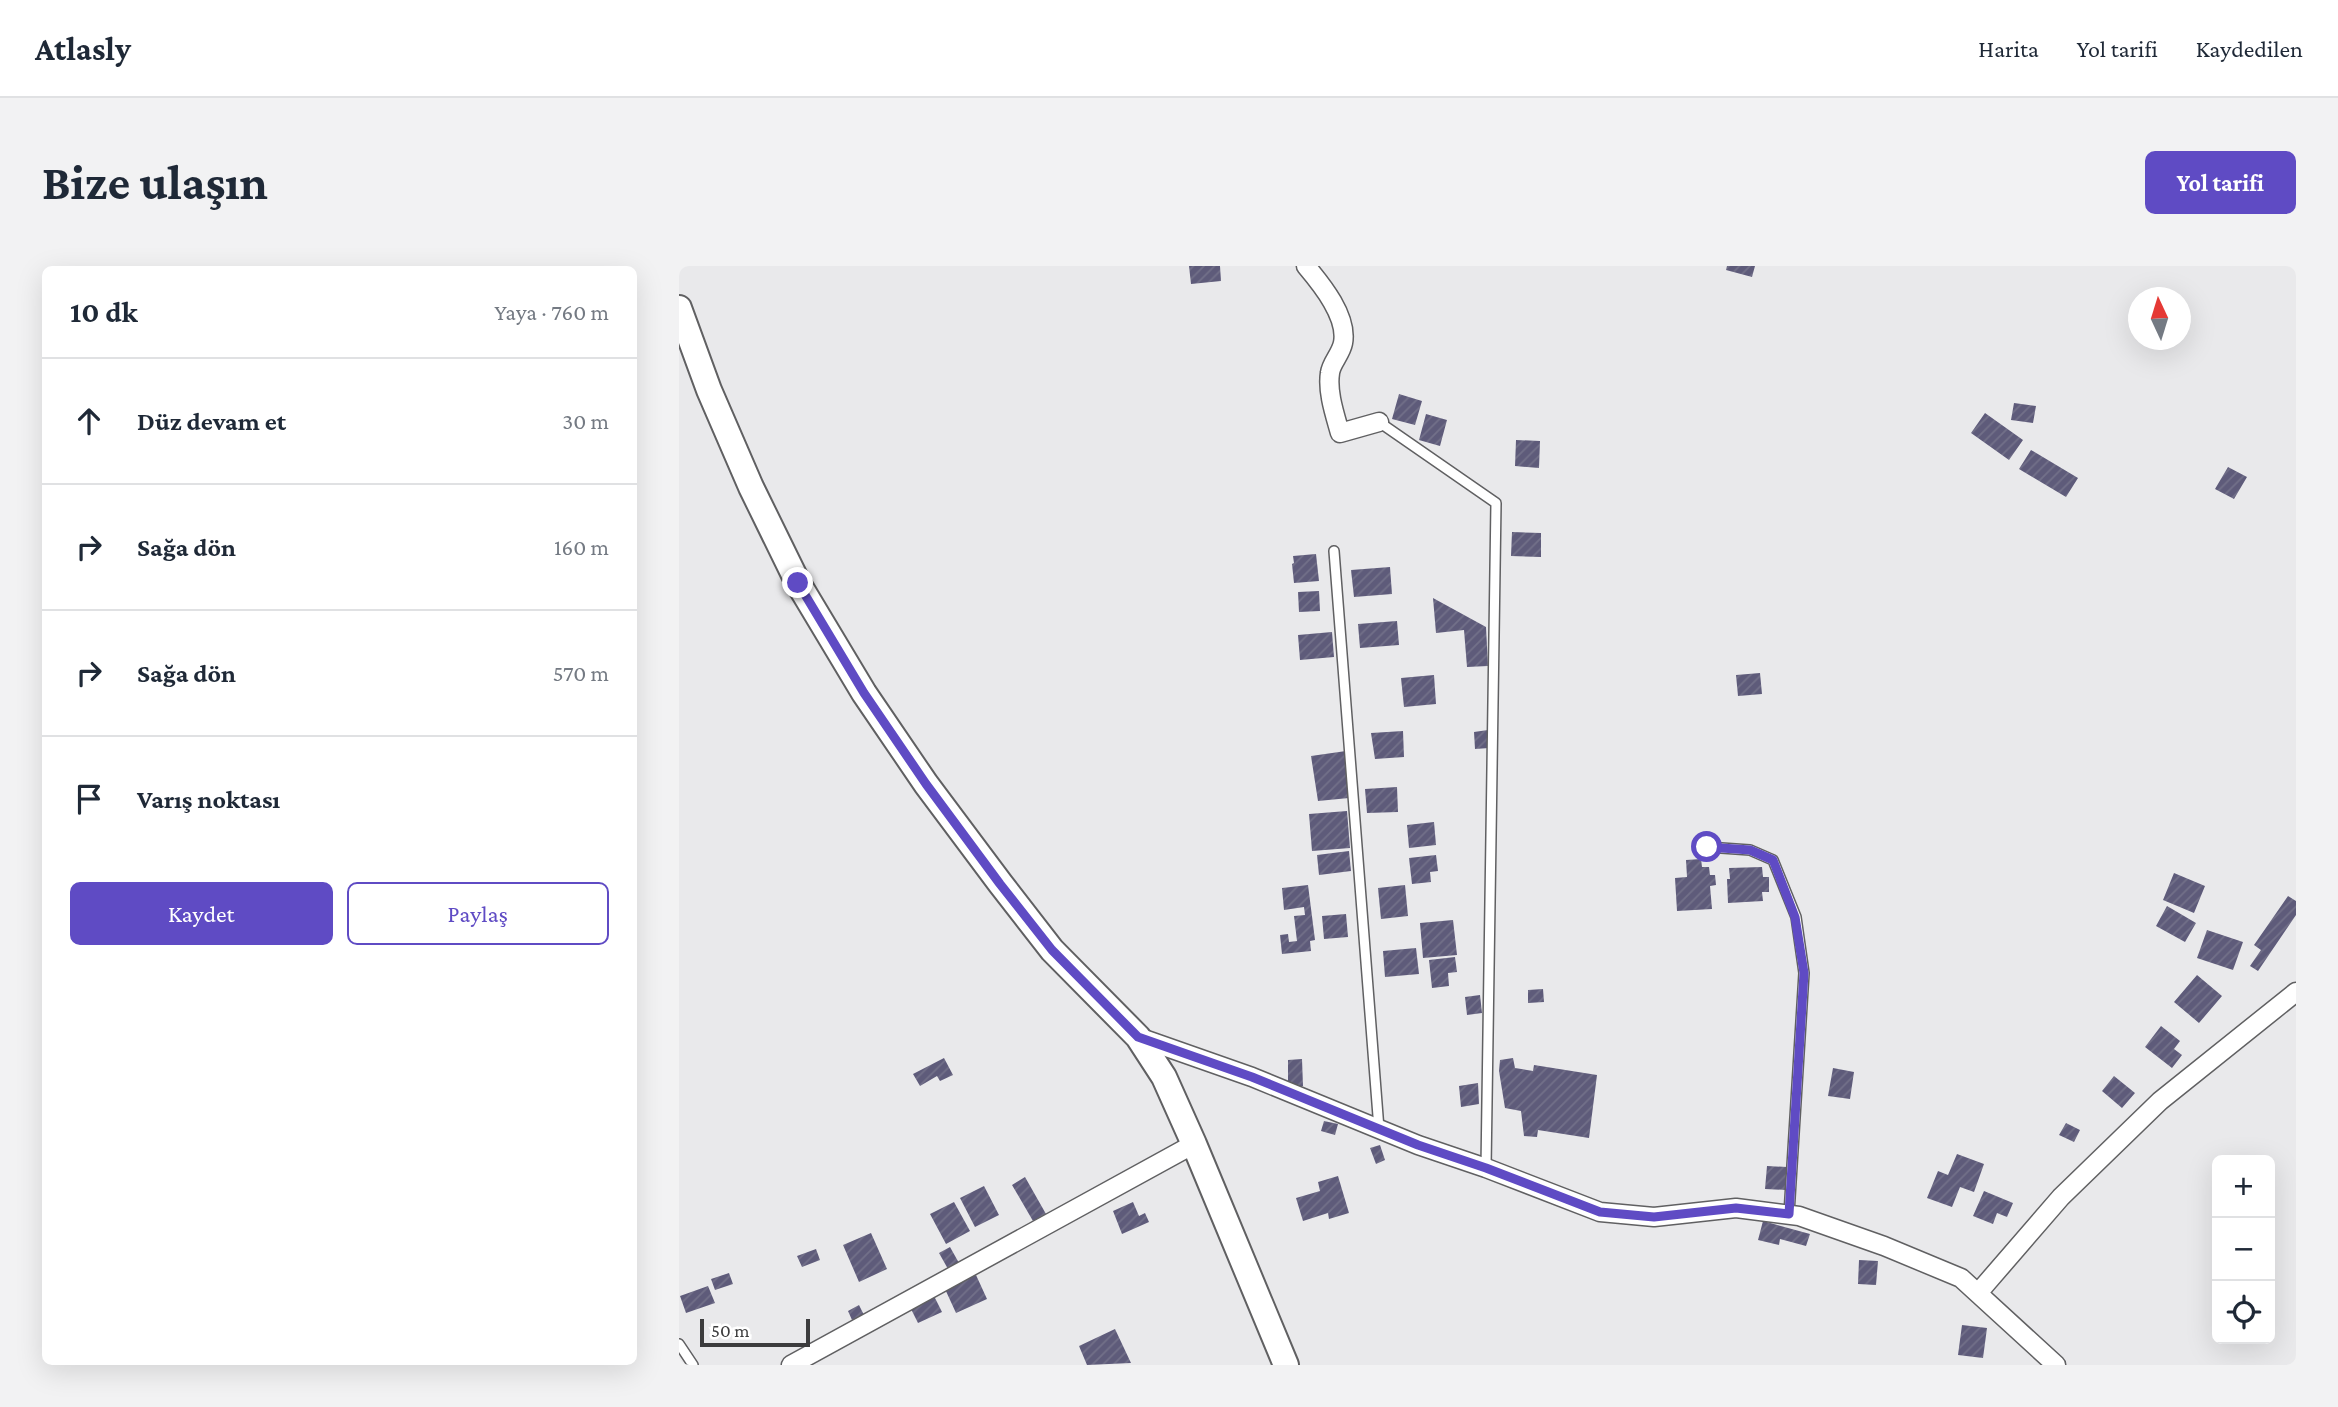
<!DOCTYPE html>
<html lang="tr">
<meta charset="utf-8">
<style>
body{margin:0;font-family:"Crimson Pro",serif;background:#f2f2f3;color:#1f2937}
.controls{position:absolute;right:21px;bottom:21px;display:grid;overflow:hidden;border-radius:10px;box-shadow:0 7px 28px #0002}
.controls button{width:63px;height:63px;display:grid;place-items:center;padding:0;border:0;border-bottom:2px solid #e0e1e3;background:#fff;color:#1f2937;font:35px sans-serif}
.compass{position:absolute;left:1449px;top:21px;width:63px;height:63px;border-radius:50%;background:#fff;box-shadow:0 7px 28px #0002;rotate:356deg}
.scale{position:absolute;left:21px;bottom:18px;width:110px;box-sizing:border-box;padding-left:7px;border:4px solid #3c3c3d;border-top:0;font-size:19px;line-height:24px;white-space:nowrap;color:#3c3c3d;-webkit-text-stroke:5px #fff;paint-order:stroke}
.stop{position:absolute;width:21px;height:21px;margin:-16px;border:5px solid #5f4bc4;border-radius:50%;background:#fff}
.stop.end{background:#5f4bc4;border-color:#fff;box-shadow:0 2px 7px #0008}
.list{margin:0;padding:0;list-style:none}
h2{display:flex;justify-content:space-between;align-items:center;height:91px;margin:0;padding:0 28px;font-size:30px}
h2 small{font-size:23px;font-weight:400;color:#747a83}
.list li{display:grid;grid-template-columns:46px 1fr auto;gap:21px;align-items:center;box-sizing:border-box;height:126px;padding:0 28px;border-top:2px solid #e0e1e3}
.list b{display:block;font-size:26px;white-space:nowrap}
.list em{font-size:23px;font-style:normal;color:#747a83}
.actions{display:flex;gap:14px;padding:21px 28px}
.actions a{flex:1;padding:16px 0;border:2px solid #5f4bc4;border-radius:10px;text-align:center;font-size:24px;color:#5f4bc4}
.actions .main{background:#5f4bc4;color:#fff}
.icon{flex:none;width:38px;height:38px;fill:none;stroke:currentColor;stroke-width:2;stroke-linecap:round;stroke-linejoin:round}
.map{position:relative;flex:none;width:1617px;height:1099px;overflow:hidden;border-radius:10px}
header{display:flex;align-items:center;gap:42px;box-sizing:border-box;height:98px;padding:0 35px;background:#fff;border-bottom:2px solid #e0e1e3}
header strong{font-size:33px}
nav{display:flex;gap:38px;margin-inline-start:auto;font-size:24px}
.intro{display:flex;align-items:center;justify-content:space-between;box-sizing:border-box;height:168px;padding:0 42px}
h1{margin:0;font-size:49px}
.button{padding:18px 32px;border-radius:10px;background:#5f4bc4;color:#fff;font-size:24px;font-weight:700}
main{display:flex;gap:42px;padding:0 42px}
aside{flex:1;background:#fff;border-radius:10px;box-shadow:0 7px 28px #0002}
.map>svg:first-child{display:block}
.building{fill:url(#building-hatch)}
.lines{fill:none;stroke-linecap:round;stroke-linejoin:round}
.lane-casing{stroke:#606062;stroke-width:12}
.street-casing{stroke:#606062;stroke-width:21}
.secondary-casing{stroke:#606062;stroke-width:28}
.lane{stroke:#fff;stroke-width:9}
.street{stroke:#fff;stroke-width:18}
.secondary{stroke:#fff;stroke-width:24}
.route{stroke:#5f4bc4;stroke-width:9}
</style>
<header>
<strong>Atlasly</strong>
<nav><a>Harita</a><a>Yol tarifi</a><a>Kaydedilen</a></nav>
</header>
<div class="intro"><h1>Bize ulaşın</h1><a class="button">Yol tarifi</a></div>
<main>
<aside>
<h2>10 dk<small>Yaya · 760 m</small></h2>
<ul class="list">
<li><svg class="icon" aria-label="ahead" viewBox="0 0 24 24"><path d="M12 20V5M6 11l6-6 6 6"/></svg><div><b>Düz devam et</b></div><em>30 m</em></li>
<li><svg class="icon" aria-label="right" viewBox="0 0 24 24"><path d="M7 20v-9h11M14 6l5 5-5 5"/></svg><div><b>Sağa dön</b></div><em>160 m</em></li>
<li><svg class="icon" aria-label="right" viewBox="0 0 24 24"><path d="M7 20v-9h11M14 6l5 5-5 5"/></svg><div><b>Sağa dön</b></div><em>570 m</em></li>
<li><svg class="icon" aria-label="arrive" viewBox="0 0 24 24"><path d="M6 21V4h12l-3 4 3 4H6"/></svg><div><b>Varış noktası</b></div></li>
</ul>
<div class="actions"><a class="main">Kaydet</a><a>Paylaş</a></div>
</aside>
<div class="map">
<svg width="1617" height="1099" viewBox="0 0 1617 1099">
<defs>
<pattern id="building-hatch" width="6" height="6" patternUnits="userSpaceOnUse" patternTransform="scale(1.75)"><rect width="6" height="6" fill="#5e5b7a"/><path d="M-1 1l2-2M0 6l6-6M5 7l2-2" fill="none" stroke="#727089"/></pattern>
</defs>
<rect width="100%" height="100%" fill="#e9e9eb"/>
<path class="building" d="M510 0H541L542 15 512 18Z
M1048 0H1076L1073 11 1047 4Z
M720 128 743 135 736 159 713 153Z
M1335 137 1357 140 1354 157 1332 154Z
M1306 147 1344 174 1330 194 1292 167Z
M747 148 768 154 761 180 740 174Z
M837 174 861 175 860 202 836 200Z
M1352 184 1399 212 1387 231 1340 203Z
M1549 201 1568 211 1555 233 1536 223Z
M833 266 862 267V291L832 290Z
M637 288 640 315 615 317 613 298 615 297 614 290Z
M711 301 713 328 675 331 672 304Z
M640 325 641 345 620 346 619 326Z
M754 332 807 361 809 400 788 401 785 364 757 367Z
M718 355 720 379 681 382 679 358Z
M653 366 655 391 621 394 619 369Z
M1081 407 1083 428 1059 430 1057 409Z
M755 409 757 438 725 441 722 412Z
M809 464 810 482 796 483 795 466Z
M724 465 725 491 696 493 692 467Z
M667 485 670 532 639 535 632 490Z
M718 521 719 546 688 547 686 523Z
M668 545 671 582 633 585 630 548Z
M755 556 757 579 730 582 728 559Z
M670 585 672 605 640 609 638 589Z
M757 589 759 605 751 606 752 616 733 618 730 592Z
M1022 593 1023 601H1030L1031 609H1036L1037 619 1031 620 1033 643 998 645 996 612 1008 611 1007 594Z
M1083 601 1084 611H1090V626H1083L1084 635 1049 637 1048 613H1051L1050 602Z
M1495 607 1526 620 1515 647 1484 634Z
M629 619 636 674 631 675 632 685 603 688 601 669 609 668 610 676 618 675 615 650 626 649 625 641 605 644 603 622Z
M726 619 729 650 702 653 699 622Z
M1609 630 1617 635V649L1579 705 1571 700 1582 684 1575 679Z
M1488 640 1517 657 1506 676 1477 660Z
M667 648 669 671 645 673 643 650Z
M774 654 778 689 744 692 741 657Z
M1528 664 1564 676 1554 704 1518 692Z
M737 682 740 708 706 711 704 685Z
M776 691 778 706 769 707 770 720 753 722 750 694Z
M1518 709 1543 730 1520 757 1495 736Z
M864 723 865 736 849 737V724Z
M801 729 803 747 788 749 786 731Z
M1482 760 1501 775 1495 783 1503 789 1493 802 1466 781Z
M265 792 274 809 261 815 258 810 241 820 234 808Z
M834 792 836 802 854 805 855 799 918 809 910 872 859 864 858 871 845 870 842 845 826 842 820 805 821 794Z
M623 793 624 820H609V794Z
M1154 802 1175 806 1171 833 1149 830Z
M1435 810 1456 827 1443 842 1423 825Z
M799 817 800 838 782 841 780 820Z
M645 855 659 858 656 869 642 865Z
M1387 857 1401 864 1395 876 1380 869Z
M701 879 706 894 697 898 691 882Z
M1278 888 1305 898 1295 926 1281 921 1273 941 1248 932 1259 905 1269 909Z
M1088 900 1108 901 1107 924 1086 923Z
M659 910 670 947 650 953 649 947 624 955 617 932 641 925 639 916Z
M346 911 367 948 354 955 333 919Z
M305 920 320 949 296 961 281 932Z
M1305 925 1334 937 1328 951 1318 947 1314 958 1294 950Z
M275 936 291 965 267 978 251 948Z
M454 936 460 950 466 947 470 956 443 968 434 945Z
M1084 955 1131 968 1127 980 1101 973 1100 979 1079 974Z
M192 967 208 1003 180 1016 164 979Z
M271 981 280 997 269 1003 260 987Z
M137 983 141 994 123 1001 118 990Z
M1180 994 1199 995 1197 1019 1179 1018Z
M50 1007 54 1018 36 1024 32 1013Z
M297 1009 308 1033 277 1047 266 1023Z
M29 1020 36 1037 7 1047 1 1030Z
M254 1028 263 1046 239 1057 230 1039Z
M180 1039 185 1049 173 1054 169 1045Z
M1283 1059 1308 1062 1304 1092 1279 1089Z
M436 1063 452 1097 408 1099 400 1080Z"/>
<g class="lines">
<g class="lane-casing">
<path id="lane" d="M700 156 817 237 807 902
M655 285 700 863
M1028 581 1071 584 1094 594 1117 651 1125 707 1110 948
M0 1078 14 1099"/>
</g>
<g class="street-casing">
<path id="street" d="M627 0C643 19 669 51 664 77 662 88 652 97 651 107 648 126 656 149 661 167L700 156
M459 771 573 811 739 879 807 902 921 946 975 951 1057 942 1120 950 1205 980 1282 1012 1377 1099
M1299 1027 1382 931 1481 835 1617 726
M112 1099 515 878"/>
</g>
<g class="secondary-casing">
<path id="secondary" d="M0 42 30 124 72 221 119 317 185 427 247 518 321 617 373 684 459 771 485 811 515 878 607 1099"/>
</g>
<use href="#lane" class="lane"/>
<use href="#street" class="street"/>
<use href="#secondary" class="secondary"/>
</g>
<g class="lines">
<path class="route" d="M119 317 185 427 247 518 321 618 373 684 459 771 573 811 739 879 807 902 921 946 975 951 1057 942 1110 948 1125 707 1116 651 1094 594 1071 584 1028 581"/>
</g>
</svg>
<div class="controls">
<button>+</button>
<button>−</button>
<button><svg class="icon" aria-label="locate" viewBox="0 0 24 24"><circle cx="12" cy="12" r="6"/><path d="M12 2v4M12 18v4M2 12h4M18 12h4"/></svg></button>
</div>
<svg class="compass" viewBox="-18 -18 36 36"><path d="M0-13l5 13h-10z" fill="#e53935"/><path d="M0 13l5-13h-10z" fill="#747a83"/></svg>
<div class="scale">50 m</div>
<div class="stop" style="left:1028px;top:581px"></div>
<div class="stop end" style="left:119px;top:317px"></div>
</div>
</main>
